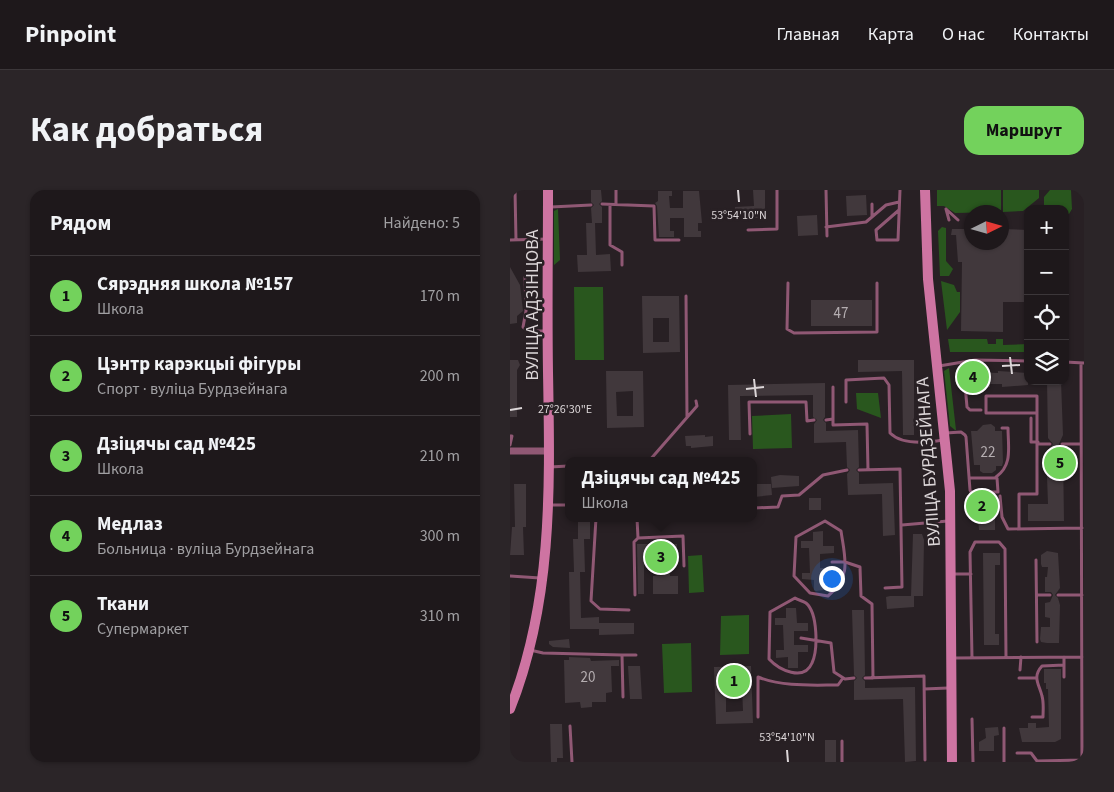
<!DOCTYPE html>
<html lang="ru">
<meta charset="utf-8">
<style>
body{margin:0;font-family:"Source Sans 3",sans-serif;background:#2b2528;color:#f1f3f6}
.controls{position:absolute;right:15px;top:15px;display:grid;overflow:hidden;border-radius:10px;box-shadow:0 1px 4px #0004}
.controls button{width:45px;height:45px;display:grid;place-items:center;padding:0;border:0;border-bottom:1px solid #3c373a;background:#1e181b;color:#f1f3f6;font:25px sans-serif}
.compass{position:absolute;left:454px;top:15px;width:45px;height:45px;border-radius:50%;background:#1e181b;box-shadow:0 1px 4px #0004;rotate:85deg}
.you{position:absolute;left:321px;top:388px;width:18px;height:18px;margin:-12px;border:4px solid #fff;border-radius:50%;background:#1a73e8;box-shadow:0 0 0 8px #1a73e833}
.badge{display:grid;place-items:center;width:32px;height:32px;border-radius:50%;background:#73d25c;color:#111;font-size:16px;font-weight:700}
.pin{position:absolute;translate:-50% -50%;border:2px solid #fff;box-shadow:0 1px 5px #0006}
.popup{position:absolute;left:55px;top:267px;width:192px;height:65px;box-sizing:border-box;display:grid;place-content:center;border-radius:10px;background:#1e181b;filter:drop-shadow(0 1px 4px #0005);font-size:16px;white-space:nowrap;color:#a1a0a3}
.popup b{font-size:19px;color:#f1f3f6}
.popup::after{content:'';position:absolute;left:50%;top:100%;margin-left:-10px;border:10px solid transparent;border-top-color:#1e181b}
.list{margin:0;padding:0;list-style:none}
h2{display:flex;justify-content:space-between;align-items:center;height:65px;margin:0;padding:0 20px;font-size:21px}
h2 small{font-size:16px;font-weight:400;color:#a1a0a3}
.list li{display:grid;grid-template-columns:32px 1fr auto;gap:15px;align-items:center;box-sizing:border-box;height:80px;padding:0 20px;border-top:1px solid #3c373a}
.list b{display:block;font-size:19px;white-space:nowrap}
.list p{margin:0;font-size:16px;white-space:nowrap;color:#a1a0a3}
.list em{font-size:16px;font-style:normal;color:#a1a0a3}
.icon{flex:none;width:28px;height:28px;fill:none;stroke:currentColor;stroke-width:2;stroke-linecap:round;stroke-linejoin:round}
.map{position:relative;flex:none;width:574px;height:572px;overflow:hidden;border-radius:15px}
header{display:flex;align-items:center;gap:30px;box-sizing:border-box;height:70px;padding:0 25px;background:#1e181b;border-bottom:1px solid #3c373a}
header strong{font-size:24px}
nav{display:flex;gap:28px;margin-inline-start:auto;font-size:18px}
.intro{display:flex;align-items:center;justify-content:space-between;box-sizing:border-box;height:120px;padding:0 30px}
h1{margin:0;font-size:35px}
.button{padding:12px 22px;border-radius:15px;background:#73d25c;color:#111;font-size:18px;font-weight:700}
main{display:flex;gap:30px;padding:0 30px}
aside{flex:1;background:#1e181b;border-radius:15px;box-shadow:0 1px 4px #0004}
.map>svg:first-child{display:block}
.green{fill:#29571e}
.building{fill:#41383c;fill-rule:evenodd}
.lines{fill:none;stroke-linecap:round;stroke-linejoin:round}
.lane{stroke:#905874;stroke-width:3}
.street{stroke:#905874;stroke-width:7}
.secondary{stroke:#ce74a2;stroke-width:10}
.ticks{fill:none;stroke:#dcd6d8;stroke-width:2}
.labels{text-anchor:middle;stroke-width:5;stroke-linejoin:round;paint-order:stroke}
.number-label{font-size:15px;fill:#b5aeb1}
.street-label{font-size:18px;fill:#dcd6d8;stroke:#282024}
.ticks-label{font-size:12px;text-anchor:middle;fill:#dcd6d8;stroke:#282024;stroke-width:5;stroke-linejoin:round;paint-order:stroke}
</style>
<header>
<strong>Pinpoint</strong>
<nav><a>Главная</a><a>Карта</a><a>О нас</a><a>Контакты</a></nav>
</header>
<div class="intro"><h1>Как добраться</h1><a class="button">Маршрут</a></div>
<main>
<aside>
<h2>Рядом<small>Найдено: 5</small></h2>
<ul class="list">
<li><span class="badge">1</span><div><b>Сярэдняя школа №157</b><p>Школа</p></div><em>170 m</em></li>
<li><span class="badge">2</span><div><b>Цэнтр карэкцыі фігуры</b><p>Спорт · вуліца Бурдзейнага</p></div><em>200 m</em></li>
<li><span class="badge">3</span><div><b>Дзіцячы сад №425</b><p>Школа</p></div><em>210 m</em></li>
<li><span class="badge">4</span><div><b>Медлаз</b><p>Больница · вуліца Бурдзейнага</p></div><em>300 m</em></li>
<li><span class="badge">5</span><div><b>Ткани</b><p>Супермаркет</p></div><em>310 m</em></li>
</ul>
</aside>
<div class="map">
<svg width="574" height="572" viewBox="0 0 574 572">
<rect width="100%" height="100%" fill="#282024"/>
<path class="green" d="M427 0H491V22L445 23 434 16H427Z
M493 0H529V8L513 21 493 22Z
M540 0H561L562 19 559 24H555V19H534V7Z
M48 19 50 70 44 75V21Z
M432 37 436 38V71L443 79 439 86H430L428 41Z
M431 91 444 95 447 102H450V122L437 140Z
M64 97H93L94 170H65Z
M438 149H477L478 154H486V149H493V155L518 154V162H440Z
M439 178 446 240H445L440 236 434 181Z
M346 203H368L371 228 347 219Z
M281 224 282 258 243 259 242 226Z
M192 365 194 402 179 403 178 366Z
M239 425V464L210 465 211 426Z
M181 453 182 502 154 503 152 454Z"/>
<path class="building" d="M81 0H91L92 11 89 14 92 17V33H85L86 65 100 64 101 81 68 82 67 65H77L76 33H82L81 18 84 15 81 12Z
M243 0H255V28H225V17L244 16Z
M148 1H162V6H159L160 18H173V1H189L192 33H188V41H191V47H174V28H160V41H164V47H149L147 16 145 13 148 11Z
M356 5 357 25 337 26 336 6Z
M307 25 308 45 288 46 287 26Z
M442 39H462V52H492V39L518 40V112H493V142L451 141 452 72H448L446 45H441Z
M0 77 10 95 13 121 7 126V133L0 134Z
M132 106H169L170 162 133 163ZM143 128H159V152H143Z
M301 110H362V136H301Z
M0 170H8L10 175 7 180V227H0Z
M348 170H404V245H393L392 181 348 182Z
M96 181H133L134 237 97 238ZM123 201V226H107L106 202Z
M488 181 518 183V195L492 197V194H480V197H463L462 182 488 183Z
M537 191H551L553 245 549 254 553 264 554 331H518V314H538L537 286H540L538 260 543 254 538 248Z
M315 193V227L313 230 316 233V241L348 240 349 277 346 280 349 283V294L383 293 385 345 373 346 372 304 338 305 337 284 340 280 337 277 336 252 304 253V234L307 230 303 227V205L230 206 231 250H219L218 195Z
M481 234 485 237V241H492L493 272 492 276H486V280L482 283H473L470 281V275H464L461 241H467L473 235Z
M195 245V247L203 246V256L181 258V256H176L175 246Z
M270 285 289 286V296L262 298 261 287Z
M4 294H16V337H13L14 365H0L2 337H5Z
M244 294H261L262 305 244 307Z
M299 308H311V320H299Z
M480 312V325H485V340H469L468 327H465L464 313Z
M68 328H80V349H74L75 382H70L71 428 89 427V433H124V444L89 445V439H60L59 382H64L63 349H68Z
M313 341V356H324V363L310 364V378H324V385H314V400L306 401 304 400V390L292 389V383H300L299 358H291V351H303V342Z
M403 344H412L414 350 413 406H401Z
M127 354H167V370H159L160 386H168V404H143V386L154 385V370L134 371V404H128Z
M537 361 548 363 550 398 545 405 548 408 550 415 549 453H537L531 452 530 449 531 437H540V428L535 427V413L540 412 543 405 541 402H535V387H537L538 377H532L531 374V365Z
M473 363H490V375H485V444H489V455H474Z
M380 406H404V417L377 419 376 407Z
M276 418H286L287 433H298V441H284V455H298V462H288V478H278V467L266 468V460H274L273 435H265V428H276Z
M342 420H354L355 485 352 488 355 491V498L405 497 406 571 395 572 393 509 344 510V491L347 488 344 485Z
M59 449 60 458 43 457 39 454V451Z
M59 467 80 468 81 471 109 470V476H101L102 502 96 503V512H82V517L71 518 70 512 55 513 54 470H59Z
M118 476H130L132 509H120Z
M241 476 243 533 206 534 204 477ZM232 497 233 521 216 522V498Z
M534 479H551V549L545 552H512L509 538H518V533H526V538L539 537 538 499H536V493H534Z
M40 534H52L53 568H47V572H41Z
M488 537 489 545 484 546V561H469V552L476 548 475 538Z
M315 550H326V572H315Z"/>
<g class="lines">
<path class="lane" d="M5 0 6 50
M316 0 317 46
M92 14 144 16 145 50H169
M106 14V0
M362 14V26
M100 15V55L112 62V75
M41 17 81 15
M436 19 448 30
M436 19 439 30
M389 20 366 40 367 50H388L390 0
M316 37 356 32 376 15 389 12
M238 40 267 39V0
M0 50 37 49
M15 87 16 121 13 137 18 141H35
M278 93 277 139 284 143 367 142V93
M176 106 177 227
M453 172 457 217 460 220H471
M555 172 574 173
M571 173 572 572
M429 176 465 170 518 171
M323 197V235L357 234 358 280
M336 212V190L374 188 379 195 380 243C392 255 416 253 433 250
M521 228V252H528
M316 230 323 229
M436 243 451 242 455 245 456 247 460 300 461 302H488L487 288H459
M240 244 239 212H296L297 231 304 230
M0 246H2L0 255
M528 254H540
M552 254H571
M139 271 187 216 186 211
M40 277 58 276
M349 280 390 279 392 397 375 398
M486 287C503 275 498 257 498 238H492
M490 306 492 327 498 339 572 338
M39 315H58
M244 318 268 317 272 306 289 305 313 285 337 280
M86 328 81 411 90 419 119 420
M315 331 331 341C335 369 342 386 318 406L300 403 284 386 286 347Z
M392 335 438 331
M509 339V304H527V206H476V223H527
M128 348 173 346 174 376
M526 370 527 452
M322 372H335L350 377 351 406 362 414 363 488
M441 384H461
M0 386 30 388
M125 405 124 352 128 348 127 328
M527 405H540
M548 405H572
M285 408C288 410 293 411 296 413 308 423 308 460 302 473 294 492 269 480 259 469L260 422Z
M291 448 321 453 324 482 335 489 344 488
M20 460 33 463 112 465 113 507
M112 465H126
M554 467V487
M444 468 572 467
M462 468 460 362 465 352H489L495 359 496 467
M510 480 511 467
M355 488 414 486 415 570
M509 488H526
M414 499 438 498
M248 527V487C272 497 302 495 328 495L333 488
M522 527H533C533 521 534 513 532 506 529 494 522 487 532 476L554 475
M462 529 463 572
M60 536 62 572
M494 538V572
M332 551V572
M507 563H521L527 571
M527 571 572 570"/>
<path class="street" d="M0 261H39"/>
<path class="secondary" d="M415 0 418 89 440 301 442 572
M0 519C43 411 40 296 38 182 37 121 38 61 38 0"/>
</g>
<path class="ticks" d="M228 0 229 12M500 167 502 184M492 176 510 175M244 189 246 207M236 199 254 197M0 220 12 218M277 560 278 572"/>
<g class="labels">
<g class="number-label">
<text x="331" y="128">47</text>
<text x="478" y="267">22</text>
<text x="78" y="492">20</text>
</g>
<g class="street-label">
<text transform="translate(22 115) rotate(-90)" y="6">ВУЛІЦА АДЗІНЦОВА</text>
<text transform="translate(418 272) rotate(-94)" y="6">ВУЛІЦА БУРДЗЕЙНАГА</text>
</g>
</g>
<g class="ticks-label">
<text x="229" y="29">53°54'10"N</text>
<text x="55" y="223">27°26'30"E</text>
<text x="277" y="551">53°54'10"N</text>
</g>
</svg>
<div class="controls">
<button>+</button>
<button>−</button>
<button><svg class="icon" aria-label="locate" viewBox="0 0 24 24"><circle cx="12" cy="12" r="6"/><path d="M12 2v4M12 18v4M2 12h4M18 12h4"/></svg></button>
<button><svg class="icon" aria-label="layers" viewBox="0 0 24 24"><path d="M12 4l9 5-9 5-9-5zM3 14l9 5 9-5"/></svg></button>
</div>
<svg class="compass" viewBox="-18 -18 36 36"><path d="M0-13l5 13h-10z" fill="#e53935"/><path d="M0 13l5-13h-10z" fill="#a1a0a3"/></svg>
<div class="you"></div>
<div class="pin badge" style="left:224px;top:491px">1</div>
<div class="pin badge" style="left:472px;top:316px">2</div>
<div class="pin badge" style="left:151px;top:367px">3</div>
<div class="popup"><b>Дзіцячы сад №425</b>Школа</div>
<div class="pin badge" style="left:463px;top:187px">4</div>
<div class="pin badge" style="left:550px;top:273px">5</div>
</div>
</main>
